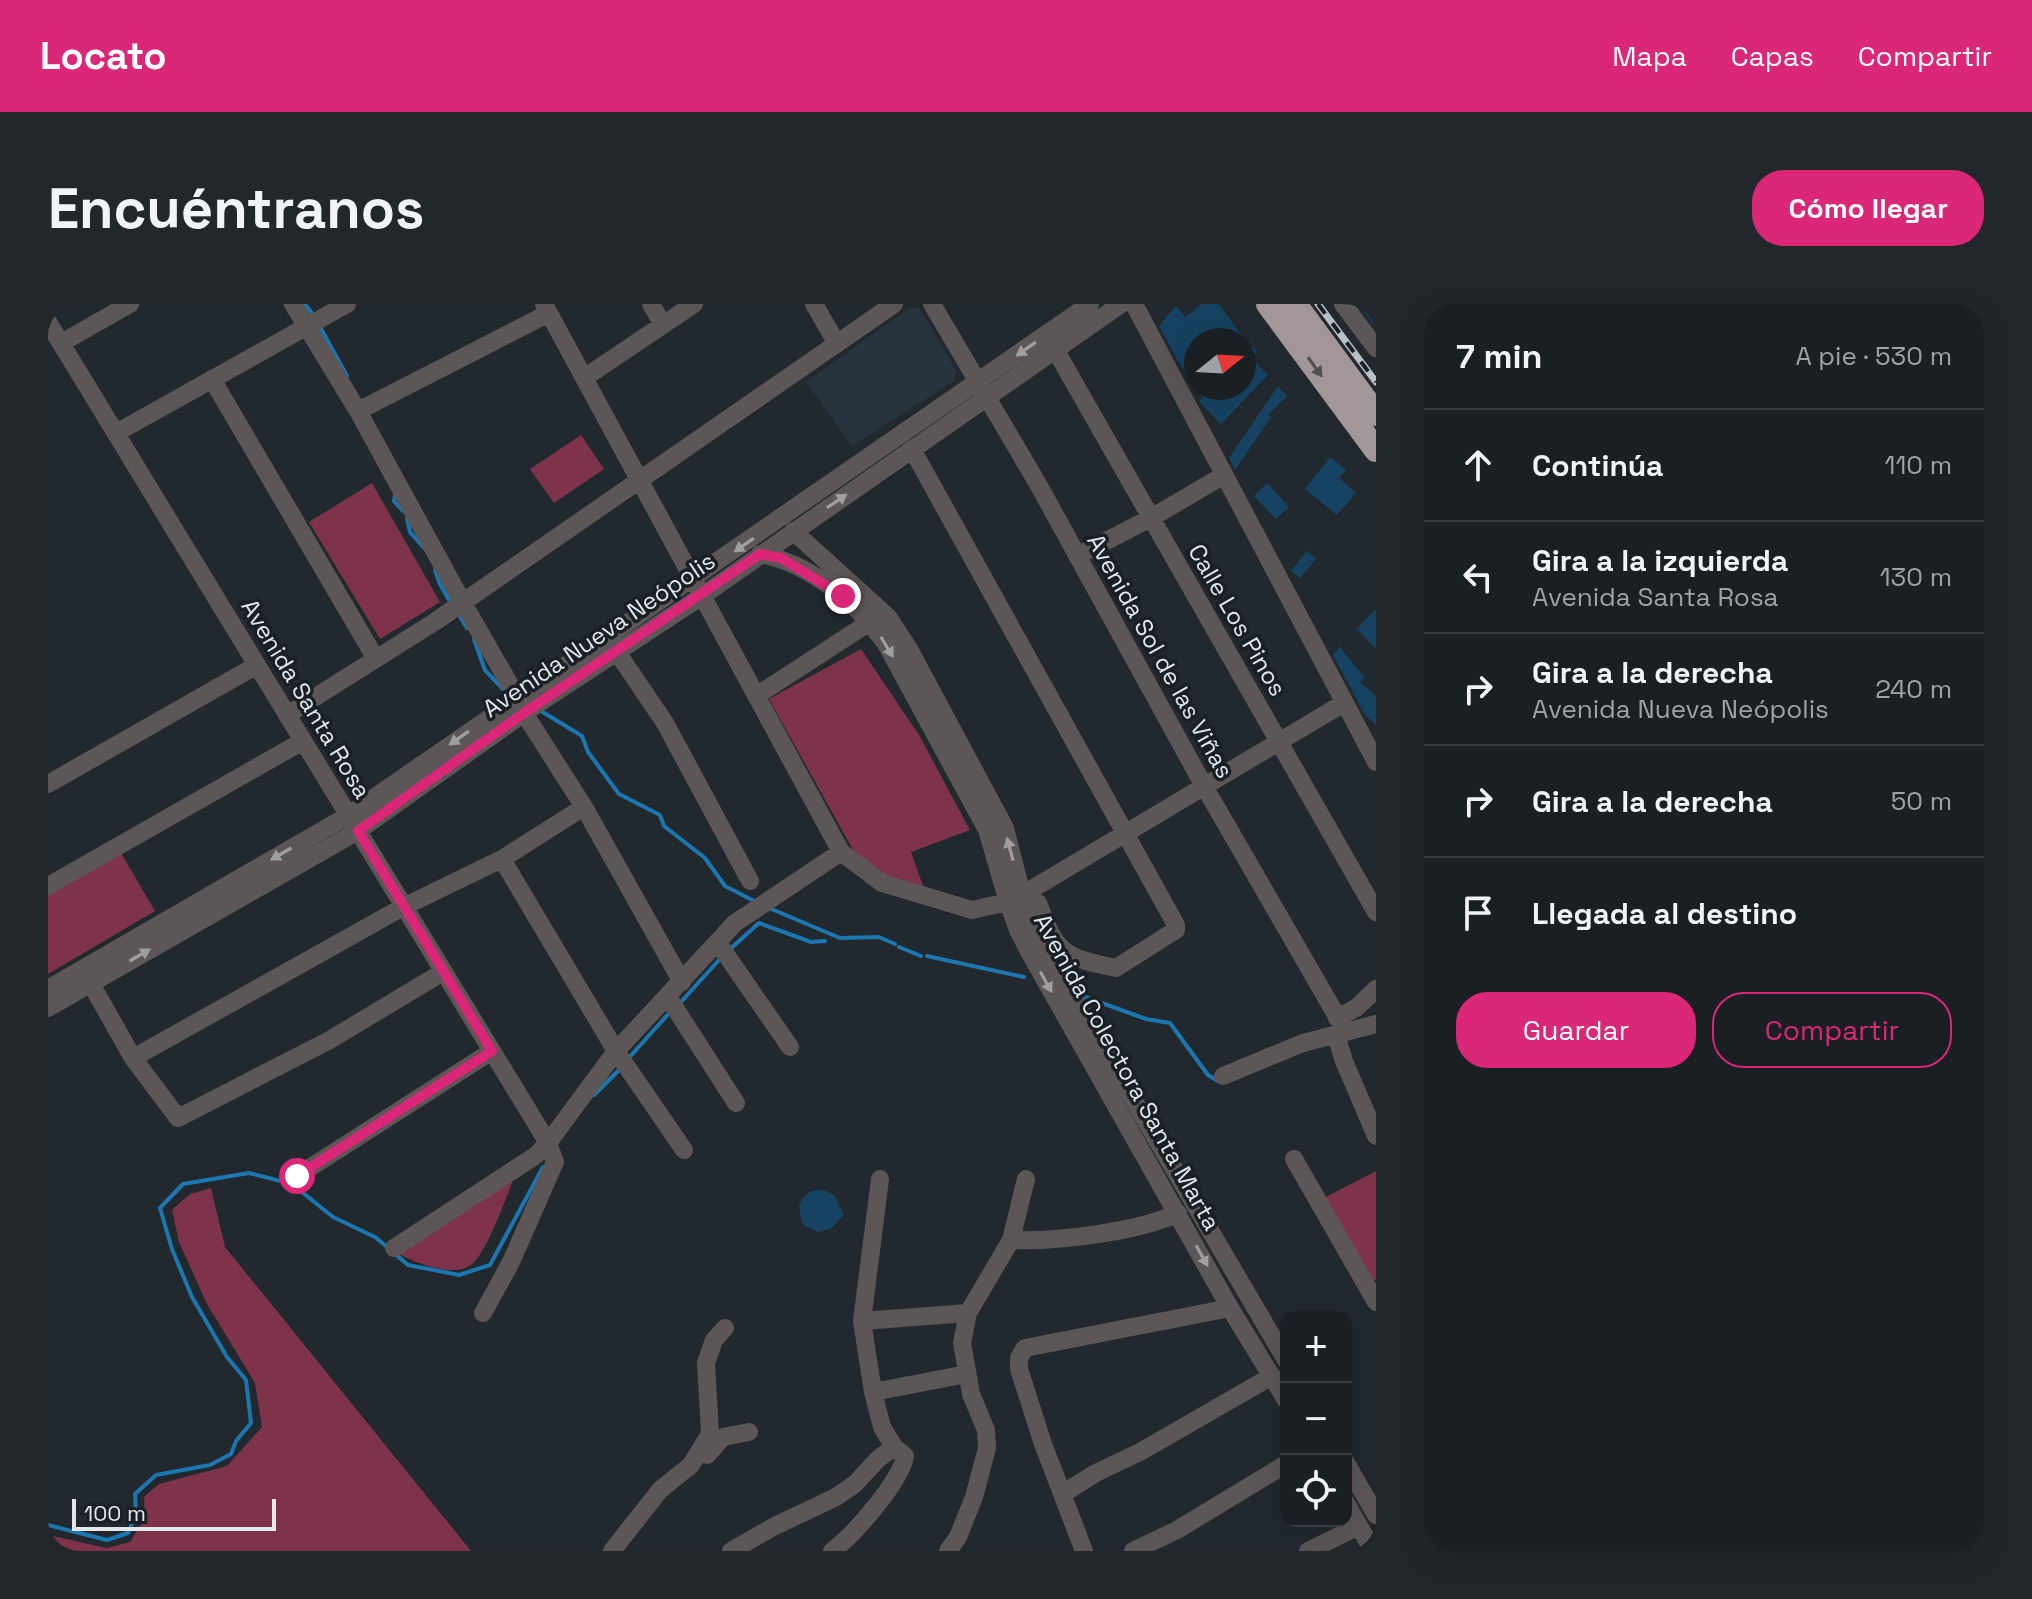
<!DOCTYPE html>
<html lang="es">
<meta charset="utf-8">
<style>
body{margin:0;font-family:"Space Grotesk",sans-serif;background:#22272b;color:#f1f3f6}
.controls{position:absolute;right:24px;bottom:24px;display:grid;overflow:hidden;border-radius:16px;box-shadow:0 8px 32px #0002}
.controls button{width:72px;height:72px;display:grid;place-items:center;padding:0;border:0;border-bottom:2px solid #373d41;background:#191f23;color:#f1f3f6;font:40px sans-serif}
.compass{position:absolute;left:1136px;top:24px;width:72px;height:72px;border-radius:50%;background:#191f23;box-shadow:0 8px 32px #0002;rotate:72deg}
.scale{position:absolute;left:24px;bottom:20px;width:204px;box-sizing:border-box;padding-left:8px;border:4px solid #e2e7eb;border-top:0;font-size:22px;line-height:28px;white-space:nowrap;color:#e2e7eb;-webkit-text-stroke:6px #181f25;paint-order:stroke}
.stop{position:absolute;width:24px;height:24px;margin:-18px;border:6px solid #db2777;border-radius:50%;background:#fff}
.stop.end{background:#db2777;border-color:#fff;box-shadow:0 2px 8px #0008}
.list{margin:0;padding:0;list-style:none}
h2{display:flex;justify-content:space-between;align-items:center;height:104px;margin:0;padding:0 32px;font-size:34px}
h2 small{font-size:26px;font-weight:400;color:#9fa2a6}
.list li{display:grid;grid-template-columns:52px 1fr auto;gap:24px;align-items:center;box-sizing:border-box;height:112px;padding:0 32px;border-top:2px solid #373d41}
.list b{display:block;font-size:30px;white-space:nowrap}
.list p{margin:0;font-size:26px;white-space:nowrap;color:#9fa2a6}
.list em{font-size:26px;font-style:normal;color:#9fa2a6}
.actions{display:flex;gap:16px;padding:24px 32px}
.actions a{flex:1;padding:18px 0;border:2px solid #db2777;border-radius:32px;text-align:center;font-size:28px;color:#db2777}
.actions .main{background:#db2777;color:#fff}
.icon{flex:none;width:44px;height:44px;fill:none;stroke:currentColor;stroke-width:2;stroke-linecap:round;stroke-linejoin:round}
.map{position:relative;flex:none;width:1328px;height:1247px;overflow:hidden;border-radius:32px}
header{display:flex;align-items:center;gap:48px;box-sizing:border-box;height:112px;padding:0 40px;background:#db2777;color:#fff}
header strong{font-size:38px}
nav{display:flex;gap:44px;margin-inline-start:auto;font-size:28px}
.intro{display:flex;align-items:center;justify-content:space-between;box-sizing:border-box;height:192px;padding:0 48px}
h1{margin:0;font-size:56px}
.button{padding:20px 36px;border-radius:32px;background:#db2777;color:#fff;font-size:28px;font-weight:700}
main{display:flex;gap:48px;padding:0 48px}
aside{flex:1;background:#191f23;border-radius:32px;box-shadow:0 8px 32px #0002}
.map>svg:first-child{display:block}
.built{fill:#27333e}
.green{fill:#7f334a}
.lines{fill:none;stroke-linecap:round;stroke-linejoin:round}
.stream{stroke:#1c77b0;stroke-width:4}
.building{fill:#164362}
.minor{stroke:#5c5657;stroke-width:18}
.highway{stroke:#a39698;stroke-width:24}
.rail-casing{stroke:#b9bfc3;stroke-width:7}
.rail{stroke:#181f25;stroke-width:4;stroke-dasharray:12;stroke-linecap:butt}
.oneway{fill:#9f9ea1}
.oneway2{fill:#504f53}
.route{stroke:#db2777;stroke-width:10}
.labels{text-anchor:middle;stroke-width:7;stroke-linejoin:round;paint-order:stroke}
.street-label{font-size:24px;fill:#e2e7eb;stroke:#181f25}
</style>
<header>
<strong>Locato</strong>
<nav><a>Mapa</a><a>Capas</a><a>Compartir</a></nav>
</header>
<div class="intro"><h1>Encuéntranos</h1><a class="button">Cómo llegar</a></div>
<main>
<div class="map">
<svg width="1328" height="1247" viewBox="0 0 1328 1247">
<rect width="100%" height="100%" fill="#21292f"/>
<path class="built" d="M863 3 872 5 909 68 906 77 804 142 758 78Z"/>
<path class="green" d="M533 131 556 165 506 199 482 165Z
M324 179 392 298 332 335 261 218Z
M813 345 871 431 922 526 863 548 875 582 862 589 828 572 804 544 721 395Z
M73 549 107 607 0 670V591Z
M1328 867V976L1325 977 1276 894Z
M467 871C459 891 439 949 423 961 405 974 368 959 351 950Z
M163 884 177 943 423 1247H0V1231L59 1244 82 1238 97 1214 96 1193 111 1180 179 1162 214 1123 207 1079 159 1000 131 938 124 906 142 890Z"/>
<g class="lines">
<path class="stream" d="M257 0 266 12
M272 23 299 72
M348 187 346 197 355 207
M359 214 362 228 376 244
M387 266 392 280 404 301
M409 308 419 324
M426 335 437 366 455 385
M493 407 534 432 540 448 571 490 612 511 616 522 657 554 677 582 708 598
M721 604 792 634 831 633 847 640
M851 643 873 652
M680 647 711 619 763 638 777 637
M879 652 976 673
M1032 691 1098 715 1122 719 1160 771 1170 777
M632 699 671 656
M579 756 622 708
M546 791 574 763
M346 949 360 961 411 971 442 961 495 863
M0 1221 59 1236 80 1229 88 1210 87 1190 108 1171 162 1161 183 1150 188 1137 203 1119 198 1076 179 1053 144 993 124 945 112 904 135 880 201 869 244 880 285 913 327 933 339 943"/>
</g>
<path class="building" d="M1154 0H1171L1196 35 1210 48 1203 54 1220 71 1173 120 1151 98 1160 84H1196V36H1148V79L1132 61 1111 22 1128 2 1137 13Z
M1311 0H1328V24L1314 5Z
M1230 82 1239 92 1220 111 1223 113 1187 166 1181 154Z
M1282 153 1298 166 1291 174 1308 189 1289 211 1257 185Z
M1219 179 1241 203 1228 215 1206 192Z
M1259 247 1268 255 1252 274 1243 267Z
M1328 305V345L1309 325Z
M1292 343 1317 374 1312 378 1328 392V421L1317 411 1285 351Z
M776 886 786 891 796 911 784 924 770 928 757 922 753 916 751 902 754 895 763 887Z"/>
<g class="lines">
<path class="minor" d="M245 0 310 107 415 299 469 393
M496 0 793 548 834 579 924 606 960 598
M603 0 615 21
M766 0 789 40
M884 0 990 180 1156 482 1298 728
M1086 0 1328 458
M1295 0 1328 44
M0 18 500 839 507 858 463 958 435 1009
M13 39 82 0
M1008 47 1328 608
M536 74 646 0
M164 75 328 355
M310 107 501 9
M68 129 299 0
M864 145 1128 621V626L1068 664C1015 653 1009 650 990 599
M745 227 840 313 861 345 957 524 974 591 990 633 1238 1056
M712 250C762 259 807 298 837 338L939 526 960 598 970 626 983 651 1182 1004 1238 1096
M1029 252 1103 214 1176 171
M569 348 617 419 702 577
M708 392 822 318
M476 409 536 503 634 678
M239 411 388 317 846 0
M0 480 209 361
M454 555 568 747 636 846
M0 582 255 437
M974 591 1296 399
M670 639 742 743
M38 671 85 754 130 814 280 737 395 668
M0 685 301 511 1042 0
M620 693 688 799
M0 704 310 527 476 409 654 292 1073 0
M1289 714 1308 704 1328 685
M1288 731 1296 757 1328 832
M85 754 355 603 454 555 536 503
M1175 772 1255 739 1328 720
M1246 855 1328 998
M249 872 444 747
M963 936C1007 938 1090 928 1130 909
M346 944 487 852 500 839 568 747 687 619 793 548
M814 1017 920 1009
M825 1088 919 1070
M659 1151 675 1133 701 1128
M1298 1159 1328 1211
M1014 1190 1048 1169 1092 1148 1224 1072
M1298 1199 1325 1247
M564 1247 612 1186 643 1161 662 1130 658 1059 666 1036 677 1024
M683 1247 725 1223 788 1193 807 1180 830 1155 846 1143
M784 1247C805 1232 853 1177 857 1152L846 1143 834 1123 825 1088 814 1017 832 875
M900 1247 910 1233 926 1193 939 1144 938 1126 923 1090 914 1039 920 1009 963 936 978 875
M1036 1247 995 1140 971 1065V1054L977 1044 1182 1004
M1085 1247 1129 1226 1238 1160
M1260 1247 1311 1222"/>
<path class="highway" d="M1220 0 1328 146
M1247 0 1328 110"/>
<g class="rail-casing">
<path id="rail" d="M1270 0 1328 78"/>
</g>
<use href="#rail" class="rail"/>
</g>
<defs><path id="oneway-solid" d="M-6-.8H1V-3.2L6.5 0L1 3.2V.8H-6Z" transform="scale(2)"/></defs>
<g class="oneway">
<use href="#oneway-solid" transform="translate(978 45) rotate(145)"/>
<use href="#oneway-solid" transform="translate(789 197) rotate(-34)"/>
<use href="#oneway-solid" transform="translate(696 241) rotate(145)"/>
<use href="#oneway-solid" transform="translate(839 343) rotate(59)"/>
<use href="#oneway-solid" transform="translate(411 434) rotate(145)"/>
<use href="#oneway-solid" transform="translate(962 545) rotate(-105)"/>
<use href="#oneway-solid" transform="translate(233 550) rotate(150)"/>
<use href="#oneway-solid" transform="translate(92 651) rotate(-30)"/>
<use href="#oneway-solid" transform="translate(998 678) rotate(61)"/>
<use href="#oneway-solid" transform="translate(1154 952) rotate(61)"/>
</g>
<use class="oneway2" href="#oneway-solid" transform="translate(1267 63) rotate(54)"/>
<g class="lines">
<path class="route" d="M249 872 444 747 310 527 476 409 712 250 733 254 795 292"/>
</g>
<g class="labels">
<g class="street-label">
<text transform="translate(1189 316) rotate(60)" y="8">Calle Los Pinos</text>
<text transform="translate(551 331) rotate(-34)" y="8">Avenida Nueva Neópolis</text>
<text transform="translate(1112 352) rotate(61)" y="8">Avenida Sol de las Viñas</text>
<text transform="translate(258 395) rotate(59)" y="8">Avenida Santa Rosa</text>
<text transform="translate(1079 768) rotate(61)" y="8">Avenida Colectora Santa Marta</text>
</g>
</g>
</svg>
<div class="controls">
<button>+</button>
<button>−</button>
<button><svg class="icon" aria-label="locate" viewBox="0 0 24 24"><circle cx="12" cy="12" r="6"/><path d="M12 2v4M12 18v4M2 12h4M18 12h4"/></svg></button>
</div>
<svg class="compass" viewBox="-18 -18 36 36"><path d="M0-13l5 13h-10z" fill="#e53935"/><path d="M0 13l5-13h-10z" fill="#9fa2a6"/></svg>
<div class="scale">100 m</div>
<div class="stop" style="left:249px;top:872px"></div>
<div class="stop end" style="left:795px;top:292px"></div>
</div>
<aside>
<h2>7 min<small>A pie · 530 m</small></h2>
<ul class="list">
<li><svg class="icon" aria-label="ahead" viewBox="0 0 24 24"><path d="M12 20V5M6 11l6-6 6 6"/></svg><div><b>Continúa</b></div><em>110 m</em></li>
<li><svg class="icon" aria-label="left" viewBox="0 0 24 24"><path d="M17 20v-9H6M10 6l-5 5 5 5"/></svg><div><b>Gira a la izquierda</b><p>Avenida Santa Rosa</p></div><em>130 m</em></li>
<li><svg class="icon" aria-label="right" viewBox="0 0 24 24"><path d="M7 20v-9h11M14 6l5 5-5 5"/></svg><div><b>Gira a la derecha</b><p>Avenida Nueva Neópolis</p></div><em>240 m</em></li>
<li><svg class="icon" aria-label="right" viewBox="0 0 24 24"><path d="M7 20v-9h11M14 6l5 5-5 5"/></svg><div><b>Gira a la derecha</b></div><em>50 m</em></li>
<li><svg class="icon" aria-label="arrive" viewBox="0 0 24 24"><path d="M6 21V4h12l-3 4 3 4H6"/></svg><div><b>Llegada al destino</b></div></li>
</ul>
<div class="actions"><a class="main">Guardar</a><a>Compartir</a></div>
</aside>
</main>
